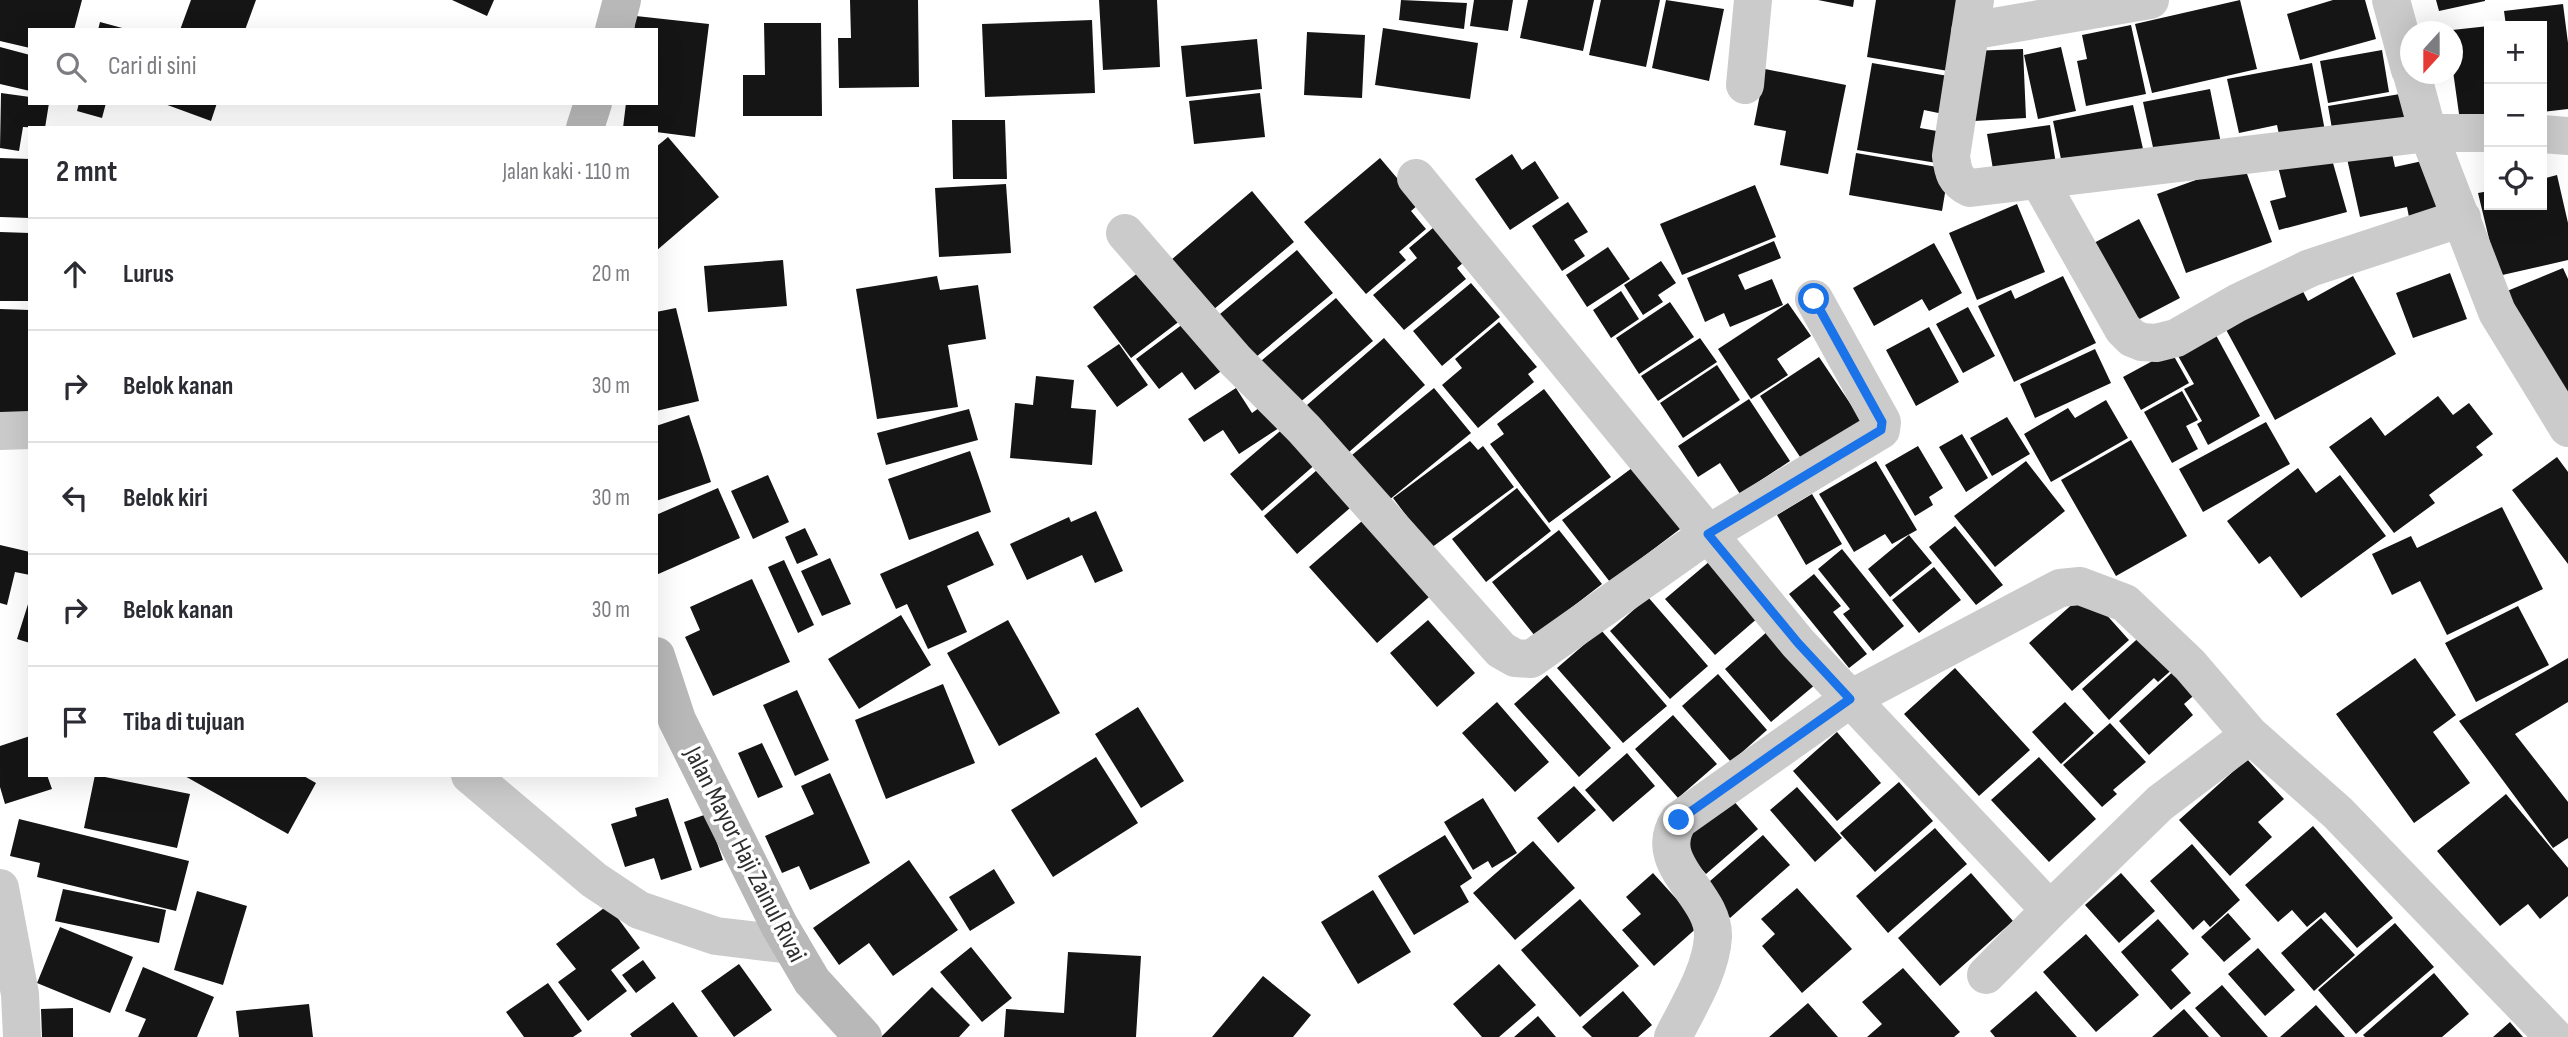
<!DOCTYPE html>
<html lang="id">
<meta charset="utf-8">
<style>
body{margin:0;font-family:"Sofia Sans Condensed",sans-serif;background:#f2f2f3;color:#2b2b33}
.controls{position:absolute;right:21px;top:21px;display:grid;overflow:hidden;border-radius:0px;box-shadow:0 7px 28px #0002}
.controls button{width:63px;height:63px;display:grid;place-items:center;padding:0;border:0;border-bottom:2px solid #e1e1e2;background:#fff;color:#2b2b33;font:35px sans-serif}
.compass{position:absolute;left:2400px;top:21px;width:63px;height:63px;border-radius:50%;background:#fff;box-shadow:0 7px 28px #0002;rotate:201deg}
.stop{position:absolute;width:21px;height:21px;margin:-16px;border:5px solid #1a73e8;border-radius:50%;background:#fff}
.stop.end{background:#1a73e8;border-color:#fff;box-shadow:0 2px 7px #0008}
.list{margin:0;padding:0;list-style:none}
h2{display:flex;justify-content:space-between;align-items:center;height:91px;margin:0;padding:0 28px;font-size:30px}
h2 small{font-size:23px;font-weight:400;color:#7c7c81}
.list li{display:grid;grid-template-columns:46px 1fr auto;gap:21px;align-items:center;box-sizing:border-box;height:112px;padding:0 28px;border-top:2px solid #e1e1e2}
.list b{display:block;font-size:26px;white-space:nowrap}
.list em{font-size:23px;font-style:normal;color:#7c7c81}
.icon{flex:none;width:38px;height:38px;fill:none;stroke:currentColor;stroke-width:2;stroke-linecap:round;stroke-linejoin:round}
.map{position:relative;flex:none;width:2568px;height:1037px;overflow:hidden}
.search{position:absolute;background:#fff;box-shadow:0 7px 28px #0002;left:28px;top:28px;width:630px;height:77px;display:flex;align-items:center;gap:18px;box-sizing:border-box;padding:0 24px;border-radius:0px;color:#7c7c81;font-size:26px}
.panel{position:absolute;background:#fff;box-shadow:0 7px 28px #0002;left:28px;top:126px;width:630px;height:651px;border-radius:0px}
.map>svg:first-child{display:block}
.building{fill:#151515}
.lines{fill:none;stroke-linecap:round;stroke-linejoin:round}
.street{stroke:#cbcbcb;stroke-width:38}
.secondary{stroke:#b8b8b8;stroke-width:38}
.route{stroke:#1a73e8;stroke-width:9}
.labels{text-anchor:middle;stroke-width:7;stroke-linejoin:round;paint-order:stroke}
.street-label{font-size:26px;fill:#2e2e2e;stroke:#fff}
</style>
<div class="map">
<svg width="2568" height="1037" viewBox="0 0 2568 1037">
<rect width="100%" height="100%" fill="#fff"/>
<path class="building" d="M0 0H82L74 30H30V48L0 41Z
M191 0H256L245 30H180Z
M452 0H494L487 16Z
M850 0H918L919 87 839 88 838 38H851Z
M1099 0H1157L1160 67 1103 70Z
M1401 0 1467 3 1464 29 1399 20Z
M1474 0H1513L1508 31 1470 26Z
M1528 0H1594L1583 51 1520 38Z
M1601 0H1660L1646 67 1589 55Z
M1666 0 1724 9 1709 81 1652 68Z
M1818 0H1854L1853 7Z
M1876 0H1966L1954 72 1867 57Z
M2240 0 2257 69 2152 93 2135 24Z
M2333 0H2365L2376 39 2300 60 2287 14Z
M2436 0H2485V1L2439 11Z
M2563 4 2568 43V109L2542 112V26H2506L2504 11Z
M636 16 709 24 695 137 656 132V128H623L626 103H656V30H634Z
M1092 20 1095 93 985 97 982 24Z
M100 22 126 29V30H98Z
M764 23H821L822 116H743V75H765Z
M2131 25 2146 94 2086 106 2077 61 2087 59 2082 35Z
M2489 26V117L2460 121 2452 64V30Z
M1383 28 1478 43 1470 99 1375 85Z
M1307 32 1365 35 1362 98 1304 95Z
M1257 39 1262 89 1186 97 1181 46Z
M0 47 30 55V91L0 84Z
M2061 47 2076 111 2038 119 2024 55Z
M2023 49 2026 118 1974 121 1970 51Z
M2382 50 2389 92 2328 103 2320 61Z
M1872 63 1954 77 1948 115 1924 110 1920 128 1948 133 1943 164 1857 150Z
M2312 63 2326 136 2281 144 2277 125 2239 133 2227 79Z
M1765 69 1846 85 1828 174 1780 165 1786 131 1754 125Z
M2210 89 2222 148 2156 161 2143 102Z
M1 93 30 97V103H49L45 128 23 127 19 151 0 148Z
M1260 93 1265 137 1194 144 1189 101Z
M2400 94 2407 128 2334 140 2328 106Z
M79 103H106L102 118 77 111Z
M162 103H217L211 121Z
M2133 105 2146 162 2065 178 2053 121Z
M952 120H1005L1007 179H953Z
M2050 125 2057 171 1995 181 1987 134Z
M668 137 719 197 656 251V147Z
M2390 145 2395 167 2427 160 2439 211 2409 217 2407 207 2360 217 2346 154Z
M2329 149 2347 212 2279 230 2270 201 2286 197 2277 163Z
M1856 153 1949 169 1942 211 1849 195Z
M1512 154 1522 170 1535 161 1559 198 1510 230 1475 179Z
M0 158 30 159V218L0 217Z
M1380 158 1419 204 1411 211 1426 229 1399 252 1406 260 1366 294 1304 222Z
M2243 163 2272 242 2186 273 2157 194Z
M2557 175 2568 223V260L2498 276 2478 193 2489 191V205H2542V179Z
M1006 184 1011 253 939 257 935 188Z
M1755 185 1776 237 1682 275 1660 224Z
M1252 191 1294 242 1207 315 1164 266Z
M1568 202 1588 232 1574 240 1585 256 1562 271 1532 226Z
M2017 204 2045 272 1977 300 1949 233Z
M2139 219 2180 298 2132 323 2092 244Z
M1440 222 1470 257 1457 268 1466 279 1404 330 1373 295 1417 258 1409 248Z
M0 232 30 233V301H0Z
M1774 241 1781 258 1738 275 1745 290 1772 279 1783 305 1730 327 1724 313 1705 322 1687 278Z
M1934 243 1962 293 1929 311 1922 299 1874 326 1853 288Z
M1608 247 1630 279 1587 307 1566 275Z
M1297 250 1333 293 1250 362 1214 319Z
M783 260 787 306 708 312 704 266Z
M1661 261 1676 283 1658 295 1663 302 1643 315 1624 285Z
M1147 266 1185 317 1131 358 1093 307Z
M2563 268 2568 279V407L2507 291Z
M2450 273 2467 319 2413 338 2396 293Z
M937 276 940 290 978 285 986 339 948 345 958 407 877 419 856 289Z
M2063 276 2096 343 2014 382 1978 306 2011 290 2015 299Z
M2353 276 2396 354 2275 420 2223 324 2298 282 2308 301Z
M1471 283 1500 317 1442 366 1413 331Z
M1621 291 1639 319 1611 338 1593 310Z
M1336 298 1373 341 1292 409 1255 366Z
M1670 302 1694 337 1639 374 1616 338Z
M1788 303 1811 336 1777 359 1788 375 1751 399 1718 349Z
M1968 307 1995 356 1963 373 1936 324Z
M676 308 699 401 656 411V312Z
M0 309 30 310 29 420 0 419Z
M1195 315 1231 364 1195 390 1182 372 1159 389 1136 359Z
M1499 322 1537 367 1528 374 1534 382 1478 428 1442 385 1462 368 1455 359Z
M2211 326 2260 416 2208 445 2197 424 2202 421 2184 389 2194 384 2173 347Z
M1929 327 1959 382 1916 406 1886 350Z
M1384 338 1425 385 1349 452 1307 405Z
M1700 338 1717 362 1658 401 1641 376Z
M1119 344 1148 385 1117 407 1087 366Z
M2095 349 2111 383 2035 418 2020 384Z
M2171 351 2189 383 2141 410 2123 377Z
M1819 357 1866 427 1806 466 1760 396Z
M1717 365 1740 400 1683 438 1660 403Z
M1036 376 1074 380 1071 408 1096 410 1092 465 1010 458 1015 403 1033 405Z
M1236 388 1252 413 1263 405 1279 428 1239 454 1223 430 1204 442 1188 419Z
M1434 388 1471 433 1389 500 1352 455Z
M1544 389 1611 477 1549 523 1490 444 1504 434 1497 424Z
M2182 391 2198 420 2186 426 2198 449 2172 463 2144 412Z
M2438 396 2453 415 2469 403 2493 434 2476 447 2483 455 2429 495 2435 503 2394 533 2329 447 2371 417 2385 436Z
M1749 399 1790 461 1740 494 1720 463 1698 477 1678 446Z
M2106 400 2128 438 2051 482 2024 434 2068 408 2075 418Z
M969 409 978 440 886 465 877 433Z
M689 415 711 482 656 501V426Z
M2007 417 2030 454 1992 476 1970 438Z
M2266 422 2290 464 2203 512 2179 469Z
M1286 426 1318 462 1262 511 1230 474Z
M1962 434 1988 478 1966 492 1939 447Z
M2131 440 2187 536 2116 576 2061 480Z
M1470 441 1478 450 1483 446 1514 487 1431 548 1393 498Z
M1918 446 1943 488 1929 497 1933 505 1915 516 1885 465Z
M970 451 991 512 909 540 888 479Z
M2557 457 2568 472V564L2512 490Z
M1876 461 1917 530 1892 544 1885 534 1854 552 1819 494Z
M2026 461 2065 511 1995 567 1954 516Z
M1636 465 1684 526 1610 582 1562 520Z
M2298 468 2316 493 2340 475 2386 536 2301 598 2270 556 2259 564 2227 521Z
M1317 470 1350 508 1297 554 1264 516Z
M768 475 789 522 753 539 731 491Z
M718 488 740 538 656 575V515Z
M1517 488 1551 531 1486 582 1452 539Z
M1812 494 1842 544 1806 565 1777 515Z
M2502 507 2543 589 2447 635 2420 581 2392 595 2372 554 2411 536 2417 548Z
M1096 511 1123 571 1095 583 1082 555 1027 580 1010 544 1069 517 1071 522Z
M1362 521 1429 597 1377 643 1309 567Z
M1955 526 2003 585 1976 605 1929 547Z
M805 528 818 555 797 564 785 537Z
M1559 530 1602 584 1535 636 1492 582Z
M978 531 994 565 947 586 967 632 928 649 907 604 896 609 880 574Z
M1909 535 1932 563 1890 597 1868 569Z
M0 545 30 552V575L15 572 7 605 0 603Z
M1842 549 1904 626 1873 651 1843 614 1850 609 1818 569Z
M830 558 851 604 822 616 801 571Z
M784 560 814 625 798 633 768 567Z
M1710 561 1759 617 1715 655 1665 599Z
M1934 567 1961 600 1919 633 1892 600Z
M1814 574 1841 606 1833 612 1867 654 1849 668 1789 594Z
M752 579 790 662 713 696 685 637 700 630 690 607Z
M2086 592 2129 640 2072 691 2029 643Z
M1648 597 1708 666 1670 699 1610 631Z
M29 601H30V643L17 639Z
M2518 606 2549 665 2476 702 2445 643Z
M901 615 931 665 859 709 828 659Z
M1008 620 1060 713 999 746 947 653Z
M1428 620 1475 673 1437 707 1390 653Z
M1601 630 1667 706 1623 743 1557 668Z
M1769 630 1816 684 1771 722 1725 669Z
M2145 632 2176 666 2158 682 2154 678 2109 720 2082 689Z
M2415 658 2456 715 2433 732 2470 783 2414 823 2336 714Z
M2568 658V702L2515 734 2568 802V838L2553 848 2459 721Z
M2178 667 2200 690 2184 704 2193 715 2149 755 2119 721Z
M1955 668 2030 750 1979 796 1904 714Z
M1718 674 1767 730 1731 762 1682 706Z
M1547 675 1611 748 1579 777 1514 704Z
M943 684 975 763 886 799 855 720Z
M797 690 829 760 795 776 763 705Z
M1497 702 1549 762 1515 792 1462 733Z
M2065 702 2094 733 2061 764 2032 732Z
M1138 707 1184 781 1141 808 1095 734Z
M1673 715 1717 764 1678 798 1635 749Z
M2110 723 2146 762 2113 790 2117 794 2102 807 2063 765Z
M1837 732 1881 783 1837 821 1793 771Z
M30 736V775H47L52 789 5 804 0 787V746Z
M762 743 783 787 758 798 738 753Z
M1627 753 1655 786 1613 822 1585 790Z
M1096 757 1138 823 1053 877 1011 810Z
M2039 757 2096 819 2049 862 1991 800Z
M2247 759 2284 799 2258 822 2272 837 2230 876 2179 820Z
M830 773 870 863 810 890 799 866 782 873 765 836 814 814 801 786Z
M95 775 190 794 177 848 84 828Z
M183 775H302L316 783 288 834Z
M1899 782 1933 821 1875 872 1840 833Z
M1574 786 1596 810 1558 843 1537 818Z
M1797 787 1842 838 1815 862 1770 810Z
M1725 791 1758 829 1706 874 1673 837Z
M2506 794 2568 868V896L2540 919 2528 904 2500 926 2437 851Z
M668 798 692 870 661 880 654 858 625 867 611 824 637 816 635 808Z
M1483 798 1517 853 1492 868 1488 861 1473 870 1444 822Z
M707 814 723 860 700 868 684 822Z
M19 819 189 861 176 911 37 877 40 863 10 856Z
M2313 826 2393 918 2357 948 2325 912 2307 927 2292 910 2278 922 2245 885Z
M1935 828 1967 864 1888 933 1856 896Z
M1445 835 1472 878 1460 886 1469 902 1414 935 1378 876Z
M1763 835 1790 865 1730 918 1702 888Z
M1533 841 1575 888 1515 940 1473 893Z
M2192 844 2240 900 2210 927 2204 920 2193 930 2150 881Z
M909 860 958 930 893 976 869 943 839 965 813 928Z
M994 869 1015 903 970 931 949 897Z
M1653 873 1700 925 1654 966 1622 930 1641 914 1626 897Z
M1971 873 2013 921 1940 986 1898 938Z
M2121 873 2155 911 2119 943 2085 905Z
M1797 888 1852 949 1802 993 1762 946 1775 934 1761 919Z
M63 889 166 910 159 943 55 921Z
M1373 890 1411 952 1358 984 1321 922Z
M197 891 247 906 223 985 174 970Z
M1580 899 1639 966 1580 1017 1521 950Z
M608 905 640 948 611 970 627 991 588 1021 558 982 576 969 556 944Z
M2228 913 2251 939 2224 962 2201 937Z
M2321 918 2355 955 2314 991 2281 953Z
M2158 919 2189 954 2171 970 2191 993 2171 1010 2121 952Z
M2395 923 2434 967 2356 1034 2318 990Z
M60 927 133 957 110 1013 37 983Z
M2086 934 2139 995 2096 1032 2043 972Z
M971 947 1012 998 982 1022 940 972Z
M2258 948 2295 990 2265 1016 2228 974Z
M1068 952 1141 956 1136 1037H1004L1006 1009 1064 1013Z
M643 960 656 978 636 993 622 975Z
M739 964 772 1010 734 1037 701 991Z
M1499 964 1536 1005 1499 1037H1482L1453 1004Z
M143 967 214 997 197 1037H138L146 1019 125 1011Z
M1903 968 1960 1032 1954 1037H1867L1882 1024 1862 1002Z
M2434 973 2469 1014 2442 1037H2365L2363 1035Z
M1263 976 1311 1015 1293 1037H1212Z
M548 983 582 1031 573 1037H524L506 1012Z
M2222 985 2268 1037H2221L2195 1008Z
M932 987 970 1025 959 1037H881Z
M1623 991 1652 1025 1638 1037H1592L1582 1027Z
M2036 991 2077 1037H1995L1990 1031Z
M673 1002 698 1037H632L630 1034Z
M1808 1003 1838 1037H1769Z
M309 1004 313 1037H239L236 1011Z
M2316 1005 2345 1037H2280Z
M73 1008V1037H42L41 1009Z
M2184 1009 2209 1037H2152Z
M1538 1016 1556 1037H1514Z
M2510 1022 2523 1037H2493Z"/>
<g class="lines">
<path class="street" d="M1975 0 1951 156C1953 172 1955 181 1970 188L2428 133H2489
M2391 0 2410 70
M1970 31 2150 0
M2412 74 2428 133 2497 312 2568 428
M1745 85 1753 0
M2542 134 2568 136
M1416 178 1798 643 2050 910 2160 803 2250 735 2338 813 2554 1037
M2040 182 2123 329 2132 338 2142 342 2156 343 2176 338 2237 303 2310 268 2462 218
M1125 233 1235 360 1304 429 1501 650 1515 658 1531 659 1708 534 1881 430 1882 422 1814 299
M0 431 30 430
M470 775 594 880 639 910 716 936 791 945
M0 888 20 994 22 1037
M1986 975 2050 910
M1673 1037C1688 1007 1711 971 1713 937 1715 894 1649 864 1679 820L1850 699 2060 588 2080 586 2125 603 2190 665 2250 735"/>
<path class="secondary" d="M614 30 622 0
M585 128 593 103
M656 656 677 720 779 925 812 981 863 1037"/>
</g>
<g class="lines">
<path class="route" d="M1679 820 1850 699 1798 643 1708 534 1881 430 1882 422 1814 299"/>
</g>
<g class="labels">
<g class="street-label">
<text transform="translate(746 854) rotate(63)" y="9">Jalan Mayor Haji Zainul Rivai</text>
</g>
</g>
</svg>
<div class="controls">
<button>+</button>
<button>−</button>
<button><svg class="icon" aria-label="locate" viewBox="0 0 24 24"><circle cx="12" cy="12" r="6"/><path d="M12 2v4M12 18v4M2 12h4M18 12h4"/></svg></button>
</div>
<svg class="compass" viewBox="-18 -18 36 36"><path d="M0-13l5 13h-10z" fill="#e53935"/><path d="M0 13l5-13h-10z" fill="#7c7c81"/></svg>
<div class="stop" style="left:1814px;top:299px"></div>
<div class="stop end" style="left:1679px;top:820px"></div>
<div class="search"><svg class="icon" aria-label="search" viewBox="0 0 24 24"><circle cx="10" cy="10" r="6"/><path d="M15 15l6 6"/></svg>Cari di sini</div>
<section class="panel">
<h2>2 mnt<small>Jalan kaki · 110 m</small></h2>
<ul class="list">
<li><svg class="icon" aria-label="ahead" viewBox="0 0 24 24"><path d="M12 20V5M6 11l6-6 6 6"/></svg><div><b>Lurus</b></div><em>20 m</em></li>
<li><svg class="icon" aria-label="right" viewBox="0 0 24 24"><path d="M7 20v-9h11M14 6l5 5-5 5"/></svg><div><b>Belok kanan</b></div><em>30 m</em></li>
<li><svg class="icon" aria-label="left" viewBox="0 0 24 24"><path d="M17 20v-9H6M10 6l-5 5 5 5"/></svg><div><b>Belok kiri</b></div><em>30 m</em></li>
<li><svg class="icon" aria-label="right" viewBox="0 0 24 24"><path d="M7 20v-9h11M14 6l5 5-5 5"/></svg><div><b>Belok kanan</b></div><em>30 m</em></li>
<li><svg class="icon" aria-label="arrive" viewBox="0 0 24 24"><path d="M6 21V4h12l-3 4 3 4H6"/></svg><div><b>Tiba di tujuan</b></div></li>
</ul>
</section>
</div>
